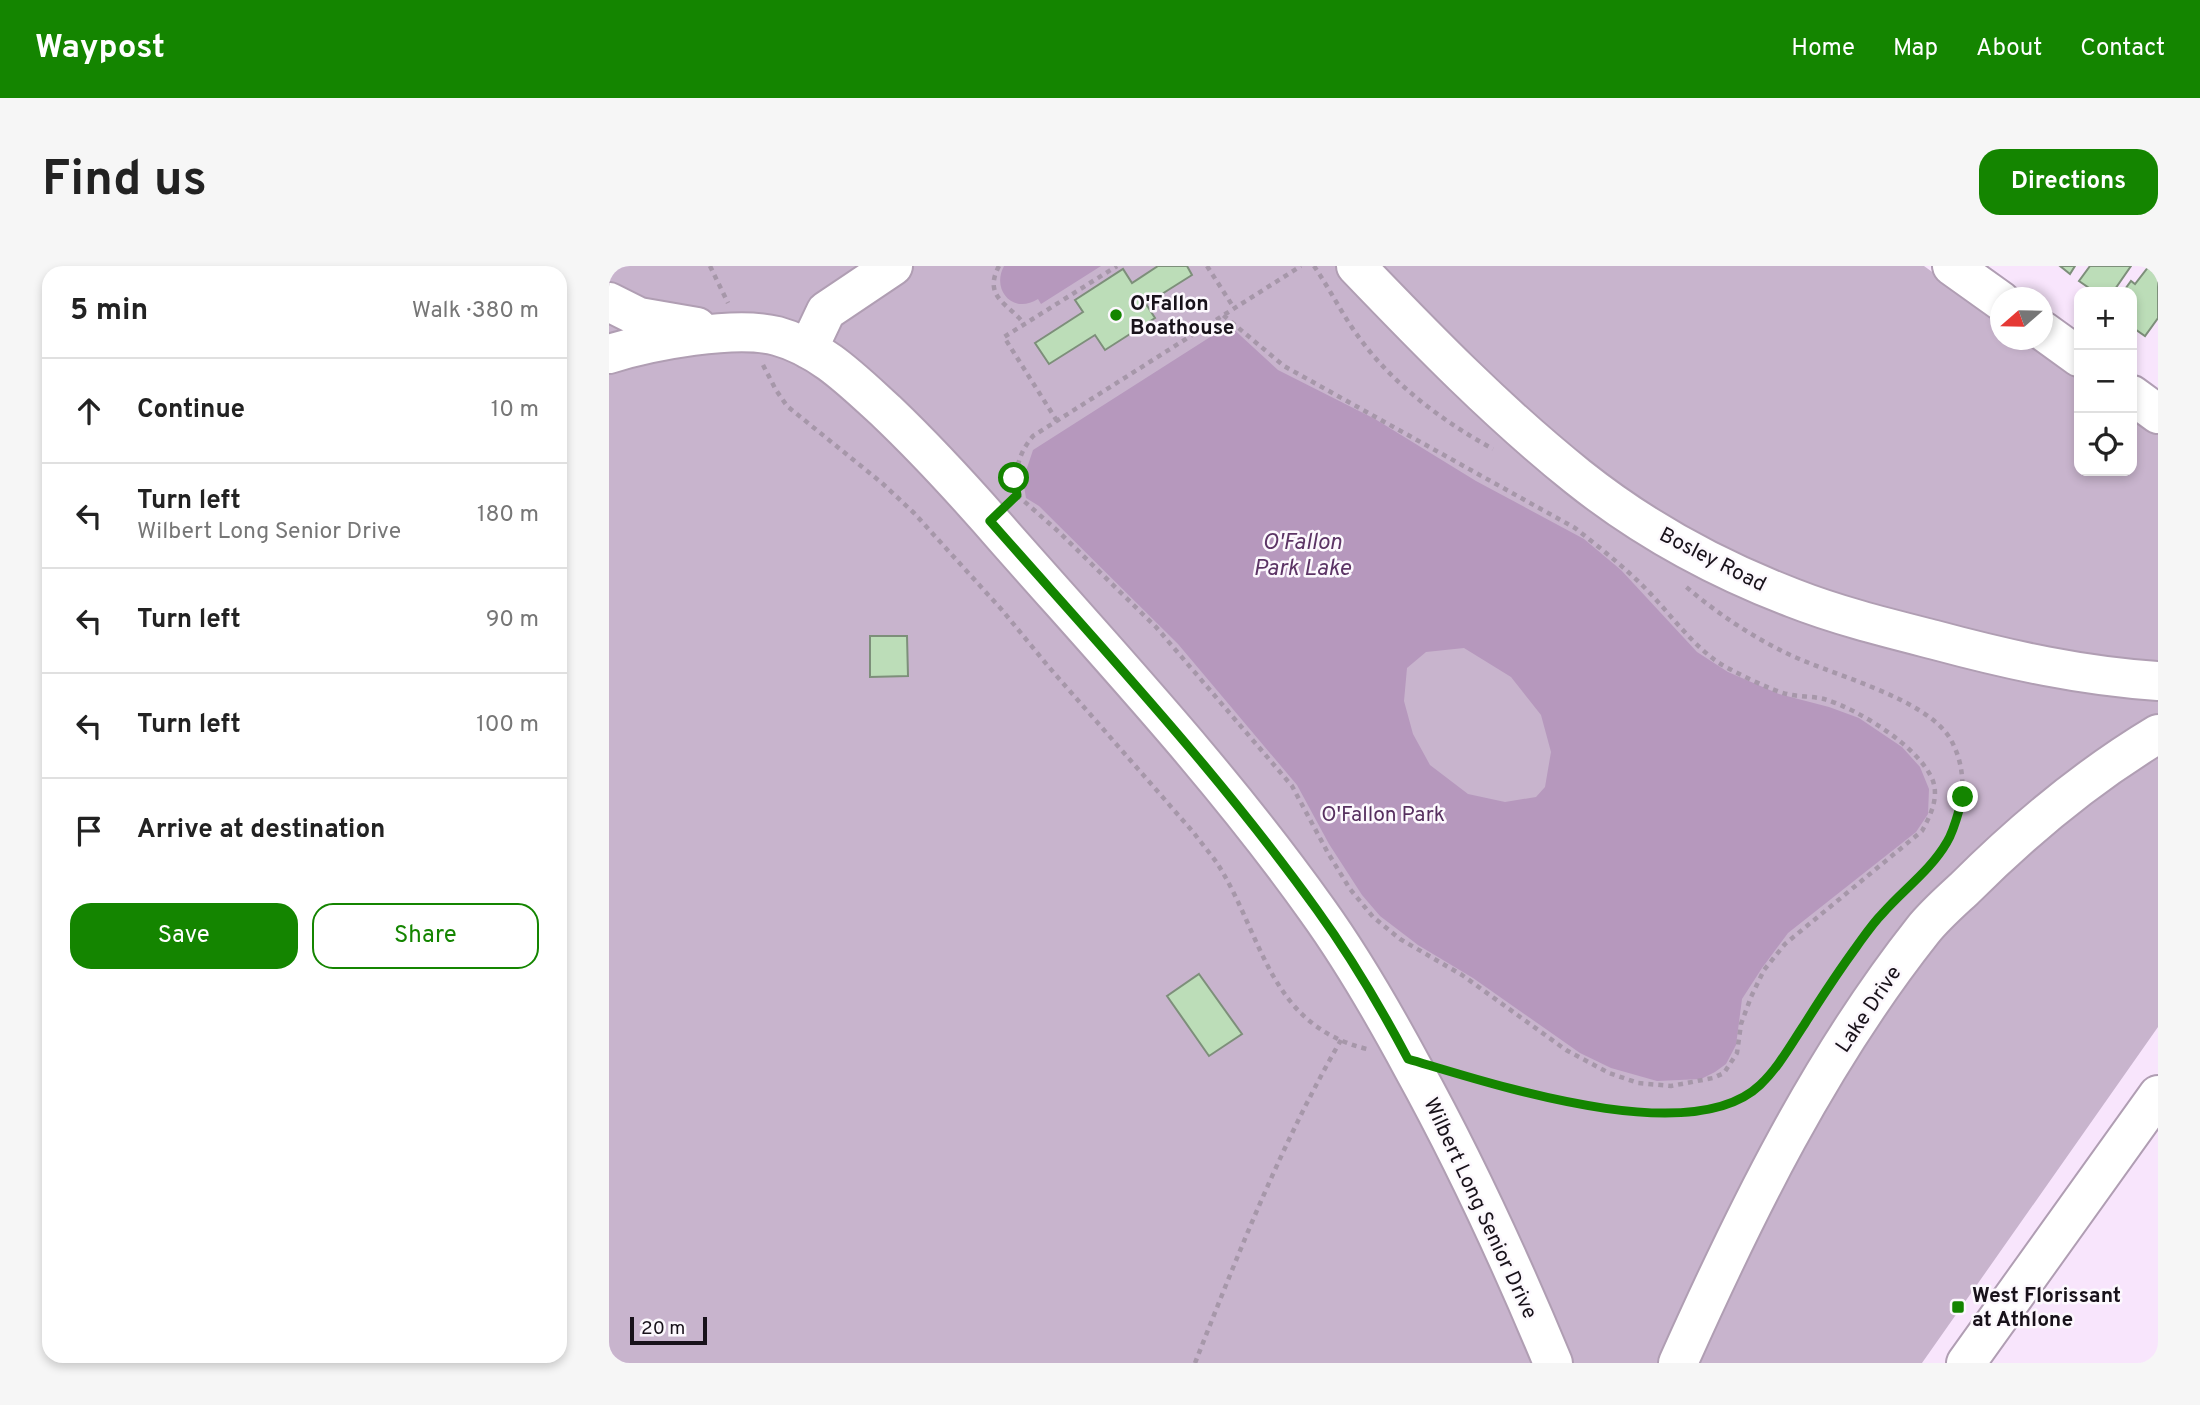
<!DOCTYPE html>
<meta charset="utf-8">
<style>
body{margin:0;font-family:Overpass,sans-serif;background:#f6f6f6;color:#222}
.controls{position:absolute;right:21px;top:21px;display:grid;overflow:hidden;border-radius:14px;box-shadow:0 4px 10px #0003}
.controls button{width:63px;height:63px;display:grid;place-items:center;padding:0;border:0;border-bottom:2px solid #e0e0e0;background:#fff;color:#222;font:35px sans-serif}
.compass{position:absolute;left:1381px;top:21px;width:63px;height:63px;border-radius:50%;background:#fff;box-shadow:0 4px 10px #0003;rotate:250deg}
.scale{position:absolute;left:21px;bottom:18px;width:77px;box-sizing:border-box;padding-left:7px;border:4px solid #18121a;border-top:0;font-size:19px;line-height:24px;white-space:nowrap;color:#18121a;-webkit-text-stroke:5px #fcf8fd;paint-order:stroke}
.stop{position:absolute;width:21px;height:21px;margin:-16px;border:5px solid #148500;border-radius:50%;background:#fff}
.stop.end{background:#148500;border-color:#fff;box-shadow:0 2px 7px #0008}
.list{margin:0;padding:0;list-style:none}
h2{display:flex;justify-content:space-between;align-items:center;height:91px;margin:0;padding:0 28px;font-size:30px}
h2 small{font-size:23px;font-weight:400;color:#767676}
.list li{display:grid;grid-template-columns:46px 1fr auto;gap:21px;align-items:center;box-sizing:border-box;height:105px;padding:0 28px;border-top:2px solid #e0e0e0}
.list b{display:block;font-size:26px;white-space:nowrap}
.list p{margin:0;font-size:23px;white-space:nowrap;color:#767676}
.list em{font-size:23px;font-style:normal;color:#767676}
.actions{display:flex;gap:14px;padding:21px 28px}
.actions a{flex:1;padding:16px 0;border:2px solid #148500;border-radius:21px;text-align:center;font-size:24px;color:#148500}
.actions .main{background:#148500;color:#fff}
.icon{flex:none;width:38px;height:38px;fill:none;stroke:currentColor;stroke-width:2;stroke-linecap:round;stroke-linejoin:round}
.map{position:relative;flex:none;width:1549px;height:1097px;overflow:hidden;border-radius:21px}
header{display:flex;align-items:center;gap:42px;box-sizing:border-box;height:98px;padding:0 35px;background:#148500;color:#fff}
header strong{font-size:33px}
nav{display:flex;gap:38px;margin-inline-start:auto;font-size:24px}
.intro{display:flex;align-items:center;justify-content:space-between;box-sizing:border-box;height:168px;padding:0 42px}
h1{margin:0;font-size:49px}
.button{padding:18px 32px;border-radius:21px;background:#148500;color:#fff;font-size:24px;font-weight:700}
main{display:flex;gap:42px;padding:0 42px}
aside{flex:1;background:#fff;border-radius:21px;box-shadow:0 4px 10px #0003}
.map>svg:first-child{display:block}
.green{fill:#c8b4cd}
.water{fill:#b698bd;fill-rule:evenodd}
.building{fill:#bcddb8;stroke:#7d8f7a;stroke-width:2}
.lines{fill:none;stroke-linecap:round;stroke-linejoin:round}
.minor-casing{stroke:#b09eb3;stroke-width:42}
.major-casing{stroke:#b09eb3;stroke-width:42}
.path{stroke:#a697a9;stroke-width:4.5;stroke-dasharray:5 5;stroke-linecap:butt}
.minor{stroke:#fff;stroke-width:38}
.major{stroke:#fff;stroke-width:38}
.route{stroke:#148500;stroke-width:9}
.poi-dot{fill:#148500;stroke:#fcf8fd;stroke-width:2.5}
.labels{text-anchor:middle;stroke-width:5;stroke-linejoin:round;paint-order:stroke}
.poi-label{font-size:21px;font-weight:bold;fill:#18121a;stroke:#fcf8fd;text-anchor:start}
.street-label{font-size:21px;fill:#18121a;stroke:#fcf8fd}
.park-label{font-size:21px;fill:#562f5f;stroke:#fcf8fd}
.water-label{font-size:23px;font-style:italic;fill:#5c3465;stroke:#fcf8fd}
</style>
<header>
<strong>Waypost</strong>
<nav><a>Home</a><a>Map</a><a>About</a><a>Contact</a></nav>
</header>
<div class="intro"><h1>Find us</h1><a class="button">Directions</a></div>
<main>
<aside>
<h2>5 min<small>Walk · 380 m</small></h2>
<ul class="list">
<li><svg class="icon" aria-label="ahead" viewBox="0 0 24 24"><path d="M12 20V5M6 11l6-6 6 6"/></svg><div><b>Continue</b></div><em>10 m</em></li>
<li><svg class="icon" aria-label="left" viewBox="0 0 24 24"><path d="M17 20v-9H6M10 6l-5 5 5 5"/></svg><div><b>Turn left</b><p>Wilbert Long Senior Drive</p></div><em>180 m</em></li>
<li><svg class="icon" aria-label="left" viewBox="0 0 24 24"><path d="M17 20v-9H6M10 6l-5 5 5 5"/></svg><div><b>Turn left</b></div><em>90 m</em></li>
<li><svg class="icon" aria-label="left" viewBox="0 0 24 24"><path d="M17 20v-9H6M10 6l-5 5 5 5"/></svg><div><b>Turn left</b></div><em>100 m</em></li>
<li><svg class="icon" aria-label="arrive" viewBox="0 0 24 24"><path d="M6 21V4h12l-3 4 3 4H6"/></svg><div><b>Arrive at destination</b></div></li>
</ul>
<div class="actions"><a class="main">Save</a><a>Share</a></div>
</aside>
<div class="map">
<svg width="1549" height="1097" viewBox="0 0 1549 1097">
<rect width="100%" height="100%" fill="#f8e5fc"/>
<path class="green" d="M0 0H1315L1391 55 1392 74H1417L1470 112V205H1523V150L1549 169V761L1313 1097H0Z"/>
<path class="water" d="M395 0H492L432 38 429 33C404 49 382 24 395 0Z
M620 59 669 104 766 153 867 215 975 273 1012 304 1088 386 1119 406 1170 428 1220 441 1250 452 1293 481 1311 501 1320 523 1319 548 1307 566 1179 667 1153 702 1133 733 1127 779 1117 798 1106 806 1092 813 1048 815 1002 802 971 787 864 712 809 679 771 650 753 629 720 578 688 519 569 378 430 240 417 232 414 214 424 184ZM855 382 902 411 932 449 942 486 936 521 927 531 896 536 859 528 821 499 804 468 795 435 798 402 817 386Z"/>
<path class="building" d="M549 0H578L583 9 537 38 546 52 496 84 486 69 440 98 426 77 474 46 466 34 514 3 523 17Z
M1451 0H1466L1461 8Z
M1481 0H1522L1504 26H1486L1470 15Z
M1540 0H1549V52L1536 70 1523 61V26H1514L1522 15 1526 18Z
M261 370H298L299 410 261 411Z
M590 708 633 768 600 790 558 730Z"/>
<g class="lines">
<g class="minor-casing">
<path id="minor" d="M747 0C818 74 889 147 969 211 1033 262 1108 303 1184 332 1230 350 1279 362 1326 374 1400 394 1473 410 1549 415
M1343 0 1392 35
M0 36 30 51 88 61
M1434 65 1470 91
M199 83 217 45 284 0
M0 88C42 75 126 59 168 70 212 82 244 115 277 145 320 186 360 230 399 275 505 395 615 513 708 644 744 694 775 748 804 802 857 898 902 996 944 1097
M1523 129 1549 148
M1069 1097C1136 947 1211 794 1314 664 1326 649 1341 636 1355 623 1413 565 1479 510 1549 468"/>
</g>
<g class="major-casing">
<path id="major" d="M1357 1097 1549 829"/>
</g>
<path class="path" d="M101 0 119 37
M390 0C373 32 401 38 415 58
M598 0 625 42
M705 0C718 19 729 40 742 60 777 113 828 152 884 183
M154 99 167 124 178 140 273 217 305 247 393 344 439 400 585 567C592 577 601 587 608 597 654 669 659 759 758 783
M448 155 395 71 508 0
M408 229 450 266 547 361 683 520 719 587 741 623 764 651 791 673 853 709 957 784 1000 807 1029 817 1062 820 1104 812 1115 807 1128 787 1132 758 1142 731 1155 704 1176 678 1313 565C1321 550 1330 533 1324 515 1311 481 1249 443 1215 433 1203 430 1190 431 1178 428 1161 424 1125 406 1110 397 1080 376 1061 347 1035 321 1014 300 990 281 966 262L675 100 614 49
M408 229C405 206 409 188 424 170L692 0
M841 805C867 812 892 821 917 827 941 833 966 836 991 840 1026 846 1066 853 1101 845 1117 841 1135 832 1148 822 1164 810 1174 792 1184 776 1211 733 1239 690 1271 650 1292 625 1323 605 1338 575 1355 543 1360 507 1342 474 1317 430 1216 408 1171 384 1136 366 1105 345 1075 319
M586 1097C629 988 673 876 732 774"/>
<use href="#minor" class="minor"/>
<use href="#major" class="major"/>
</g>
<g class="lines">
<path class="route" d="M405 212 408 229 381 255C493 382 609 506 708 644 742 691 772 742 799 793 881 817 1082 885 1151 819 1169 802 1181 780 1195 759 1212 732 1229 706 1248 680 1256 669 1264 657 1274 647 1294 624 1322 604 1338 576 1346 563 1349 546 1354 531"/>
</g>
<g class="poi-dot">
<circle cx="507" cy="49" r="7"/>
<rect x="1342" y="1034" width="14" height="14" rx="3.5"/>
</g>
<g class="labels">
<g class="poi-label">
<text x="521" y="44">O'Fallon<tspan x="521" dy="24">Boathouse</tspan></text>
<text x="1363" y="1036">West Florissant<tspan x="1363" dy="24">at Athlone</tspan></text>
</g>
<g class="street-label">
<text transform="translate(1104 293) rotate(27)" y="7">Bosley Road</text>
<text transform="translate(1259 743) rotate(-56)" y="7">Lake Drive</text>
<text transform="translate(872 942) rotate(65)" y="7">Wilbert Long Senior Drive</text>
</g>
<g class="park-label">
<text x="774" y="555">O'Fallon Park</text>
</g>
<g class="water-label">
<text x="693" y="283">O'Fallon<tspan x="693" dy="26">Park Lake</tspan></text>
</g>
</g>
</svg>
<div class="controls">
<button>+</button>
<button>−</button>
<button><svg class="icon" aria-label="locate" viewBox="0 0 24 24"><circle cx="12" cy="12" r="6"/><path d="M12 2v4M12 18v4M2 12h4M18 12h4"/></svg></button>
</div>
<svg class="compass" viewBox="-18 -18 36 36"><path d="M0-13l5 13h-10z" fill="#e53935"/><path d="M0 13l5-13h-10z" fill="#767676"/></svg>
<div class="scale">20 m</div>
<div class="stop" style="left:405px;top:212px"></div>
<div class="stop end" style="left:1354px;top:531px"></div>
</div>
</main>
